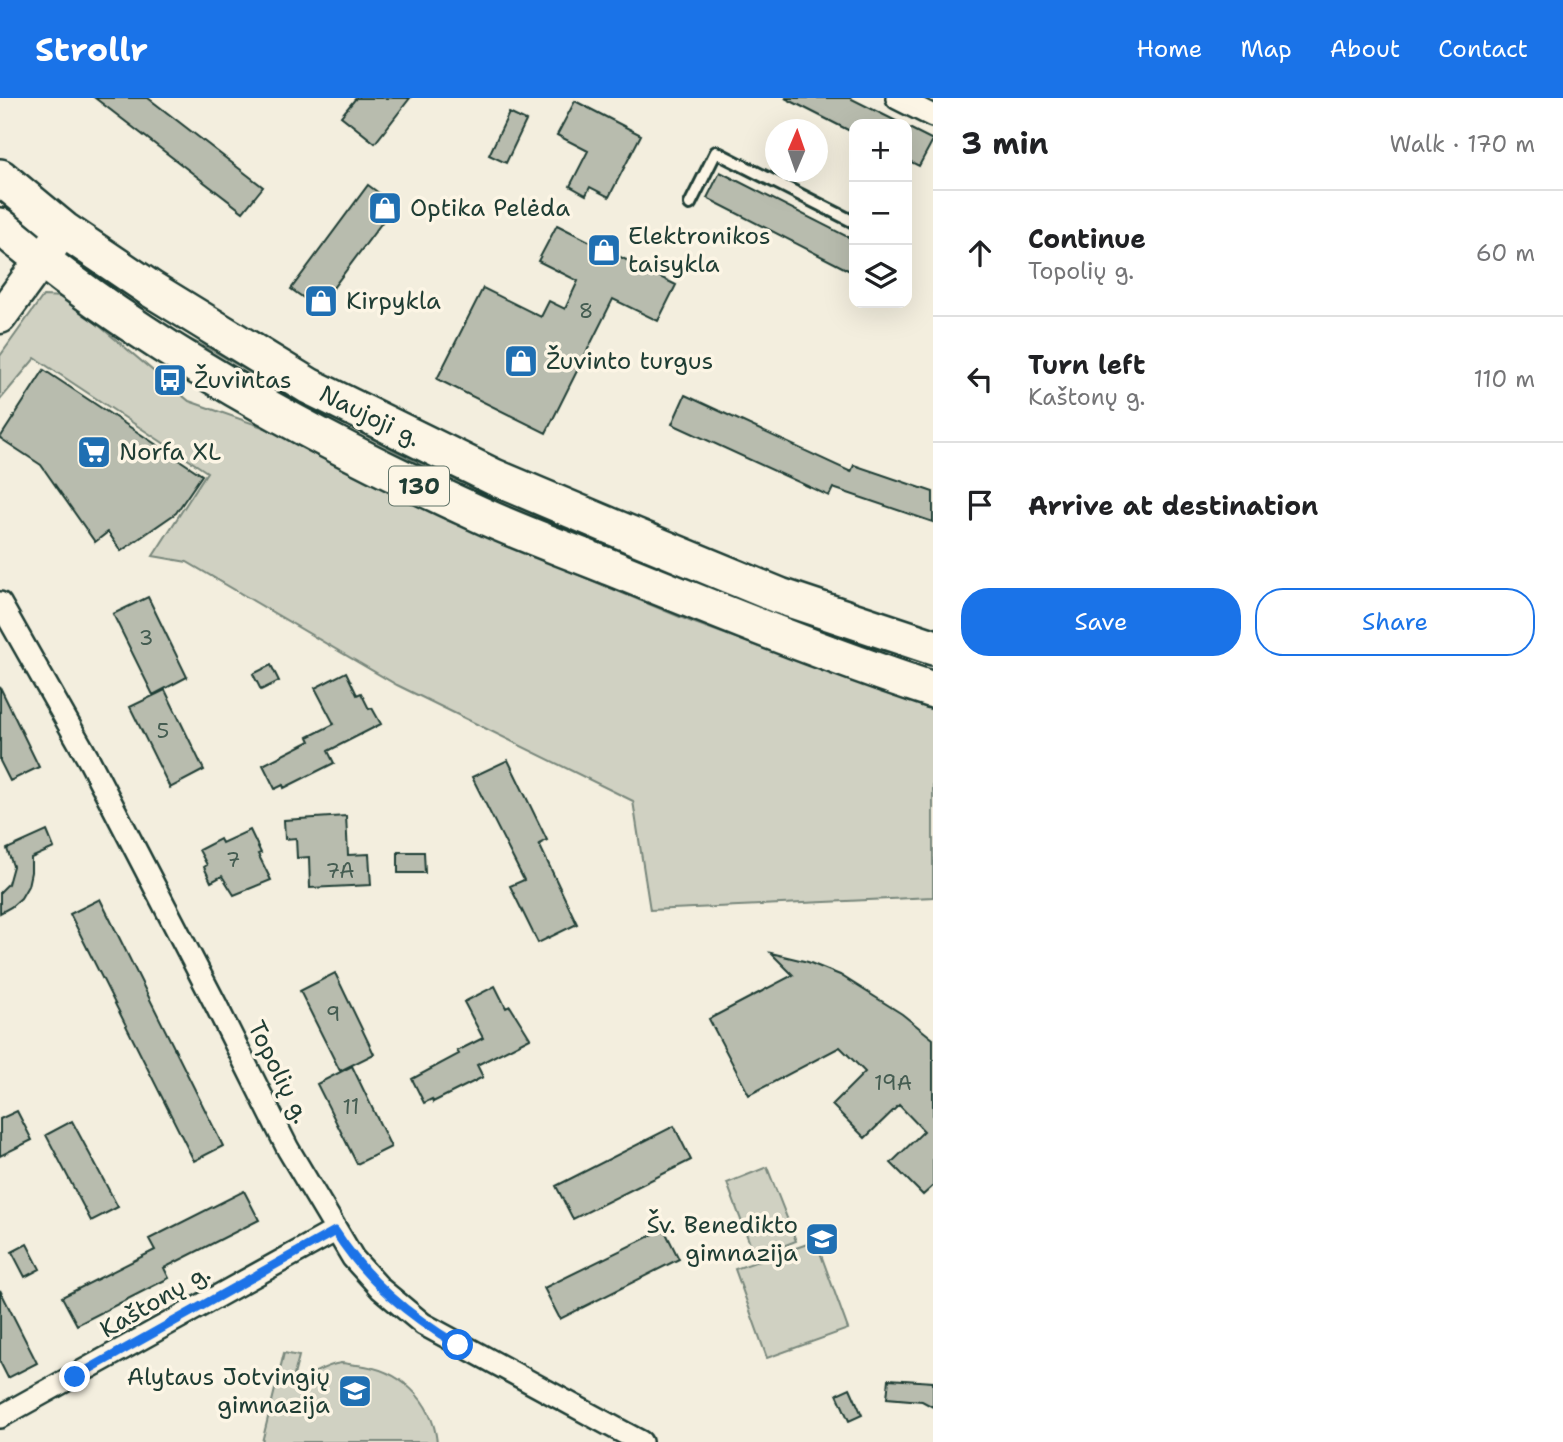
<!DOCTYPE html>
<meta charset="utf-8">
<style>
body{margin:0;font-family:"Shantell Sans",sans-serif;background:#f2f2f2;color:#202124}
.controls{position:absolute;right:21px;top:21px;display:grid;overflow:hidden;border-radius:14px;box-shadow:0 7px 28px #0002}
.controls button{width:63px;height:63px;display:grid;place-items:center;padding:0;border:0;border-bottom:2px solid #e0e0e0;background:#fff;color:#202124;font:35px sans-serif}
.compass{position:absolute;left:765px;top:21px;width:63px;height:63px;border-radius:50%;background:#fff;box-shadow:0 7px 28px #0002;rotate:2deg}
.stop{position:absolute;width:21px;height:21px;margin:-16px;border:5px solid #1a73e8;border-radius:50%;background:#fff}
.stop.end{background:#1a73e8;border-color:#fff;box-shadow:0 2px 7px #0008}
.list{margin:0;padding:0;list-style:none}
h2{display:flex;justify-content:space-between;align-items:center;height:91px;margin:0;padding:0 28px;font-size:30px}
h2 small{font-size:23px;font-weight:400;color:#757577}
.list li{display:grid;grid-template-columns:46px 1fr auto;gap:21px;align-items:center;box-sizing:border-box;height:126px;padding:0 28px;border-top:2px solid #e0e0e0}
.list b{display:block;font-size:26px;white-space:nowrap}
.list p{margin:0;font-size:23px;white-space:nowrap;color:#757577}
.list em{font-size:23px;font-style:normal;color:#757577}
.actions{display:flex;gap:14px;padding:21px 28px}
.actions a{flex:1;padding:16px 0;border:2px solid #1a73e8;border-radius:28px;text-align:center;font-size:24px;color:#1a73e8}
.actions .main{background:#1a73e8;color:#fff}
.icon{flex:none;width:38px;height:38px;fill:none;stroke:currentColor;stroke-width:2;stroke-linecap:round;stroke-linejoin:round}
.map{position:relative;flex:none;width:933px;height:1344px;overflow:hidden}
header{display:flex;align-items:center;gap:42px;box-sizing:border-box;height:98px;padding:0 35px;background:#1a73e8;color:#fff}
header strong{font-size:33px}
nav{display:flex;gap:38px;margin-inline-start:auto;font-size:24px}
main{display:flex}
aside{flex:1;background:#fff}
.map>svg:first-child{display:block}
.green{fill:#d0d1c2;stroke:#78877b;stroke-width:2}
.building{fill:#b8bcae;stroke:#1f3d34;stroke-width:2}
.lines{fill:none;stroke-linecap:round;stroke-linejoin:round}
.lane-casing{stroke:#1f3d34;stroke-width:16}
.street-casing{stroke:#1f3d34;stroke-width:26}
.secondary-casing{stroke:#1f3d34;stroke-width:37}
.primary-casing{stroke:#1f3d34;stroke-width:40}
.lane{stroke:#fcf5e5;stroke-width:10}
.street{stroke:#fcf5e5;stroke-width:21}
.secondary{stroke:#fcf5e5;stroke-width:32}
.primary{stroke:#fcf5e5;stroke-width:35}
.route{stroke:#1a73e8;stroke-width:9}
.labels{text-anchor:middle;stroke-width:7;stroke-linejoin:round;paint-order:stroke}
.number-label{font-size:21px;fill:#455d52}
.shield{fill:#fcf5e5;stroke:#617469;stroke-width:2}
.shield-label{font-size:23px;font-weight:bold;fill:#1f3d34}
.poi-label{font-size:24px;fill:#1f3d34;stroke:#fcf5e5;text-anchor:start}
.street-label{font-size:24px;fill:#1f3d34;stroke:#fcf5e5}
</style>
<header>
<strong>Strollr</strong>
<nav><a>Home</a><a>Map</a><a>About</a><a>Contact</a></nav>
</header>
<main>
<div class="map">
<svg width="933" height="1344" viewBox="0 0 933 1344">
<rect width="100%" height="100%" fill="#f3eede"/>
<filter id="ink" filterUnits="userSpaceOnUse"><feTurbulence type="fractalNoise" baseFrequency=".0143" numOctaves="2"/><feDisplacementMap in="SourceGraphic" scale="14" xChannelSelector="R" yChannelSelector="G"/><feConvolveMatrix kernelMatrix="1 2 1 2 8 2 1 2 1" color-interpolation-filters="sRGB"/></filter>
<g filter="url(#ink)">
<path class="green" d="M43 198 65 199 189 303 271 332 449 423 692 524 933 612V799L650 812 633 703 397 587 187 464 153 458 207 374 35 260 0 302V258Z
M176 235 212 252 286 296 436 374 688 479 888 554 827 539 497 407 434 378 283 300Z
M767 1069 796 1143 755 1159 727 1085Z
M816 1143 848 1231 767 1260 735 1171Z
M284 1255 299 1258 291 1289C306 1279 323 1268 341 1265 346 1265 352 1267 357 1267 399 1271 432 1301 437 1344H262Z"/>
<path class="building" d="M95 0H148L263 89 243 114Z
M356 0H410L375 45 341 18Z
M785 0H850L902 26H854V35Z
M575 3 641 37 609 99 590 89 586 97 570 88 588 53 557 37Z
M509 15 526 23 506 65 489 57Z
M907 29 933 42 919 68 907 62Z
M720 74 854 142V175L707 100Z
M368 87 395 107 318 210 291 191Z
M557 127 676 187 658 223 613 201 546 335 437 281 483 190 541 219 549 203 565 211 578 183 538 163Z
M44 272 202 377 176 415 121 453 108 434 95 444 41 367 0 340Z
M685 297 851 374 854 367 933 394V424L833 390 829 398 672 326Z
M148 499 187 579 153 597 113 516Z
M271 567 279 583 261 592 253 576Z
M346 574 357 597 361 595 369 611 372 610 381 626 328 653 334 665 284 690 283 687 275 691 263 667 310 643 308 639 334 626 315 590Z
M0 589 39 669 10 683 0 663Z
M165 592 204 672 170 690 130 609Z
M508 662 547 742 539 746 577 826 538 845 510 788 524 782 472 679Z
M346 718 348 757 369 756 371 787 310 790 309 759 297 760 296 740 285 741 284 722Z
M250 732 261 755 258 756 271 782 234 797 222 778 211 784 204 769 207 767 199 752 220 741 222 745Z
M47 733 54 750 31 760V774L28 788 21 800 11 809 0 815V794L8 786 13 768 7 751Z
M398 754H424L425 775H398Z
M100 801 223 1048 194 1063 70 816Z
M771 855 808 864 840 877 902 916 933 941V1088L923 1097 891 1065 924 1033 899 1007 865 1040 832 1007 865 974 840 949 749 997 709 921 793 877Z
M335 875 374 956 340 973 300 893Z
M495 888 506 910 510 908 530 940 477 967 483 979 433 1004 432 1001 424 1005 412 981 459 956 457 953 483 940 464 904Z
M352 968 391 1049 357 1066 317 986Z
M17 1013 32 1042 0 1058V1021Z
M72 1023 118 1109 91 1123 46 1037Z
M674 1028 691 1062 573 1121 556 1088Z
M244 1093 259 1122 164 1170 169 1180 77 1227 62 1199 155 1152 149 1141Z
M664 1131 679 1161 560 1221 544 1190Z
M27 1146 40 1171 25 1179 12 1154Z
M0 1192 37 1265 8 1280 0 1264Z
M889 1281 933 1284V1309L922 1303 887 1300Z
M850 1290 862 1317 849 1323 837 1296Z"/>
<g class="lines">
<g class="lane-casing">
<path id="lane" d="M690 106 716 54 854 124"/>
</g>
<g class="street-casing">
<path id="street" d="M897 0 933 18
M0 505 90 664 216 907 288 1051 353 1160 381 1191 423 1226 641 1344
M0 1319 335 1133"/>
</g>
<g class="secondary-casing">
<path id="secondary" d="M0 219 57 141"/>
</g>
<g class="primary-casing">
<path id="primary" d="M0 79 64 132 151 191 309 288 494 379 608 427 780 498 933 549
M0 128C140 246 312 340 479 416 522 436 568 452 612 470 718 513 824 556 933 592"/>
</g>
<use href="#lane" class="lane"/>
<use href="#street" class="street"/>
<use href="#secondary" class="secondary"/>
<use href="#primary" class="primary"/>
</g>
</g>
<g class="lines" filter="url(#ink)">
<path class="route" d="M75 1279 335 1133C367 1183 408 1217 458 1247"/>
</g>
<defs>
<g id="shop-square" transform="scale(1.75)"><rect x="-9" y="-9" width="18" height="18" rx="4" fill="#1f6fb2" stroke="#fcf5e5"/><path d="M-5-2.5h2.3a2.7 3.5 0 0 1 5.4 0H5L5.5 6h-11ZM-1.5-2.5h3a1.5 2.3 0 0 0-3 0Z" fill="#fff"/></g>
<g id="bus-square" transform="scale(1.75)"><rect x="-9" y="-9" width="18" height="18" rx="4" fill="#1f6fb2" stroke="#fcf5e5"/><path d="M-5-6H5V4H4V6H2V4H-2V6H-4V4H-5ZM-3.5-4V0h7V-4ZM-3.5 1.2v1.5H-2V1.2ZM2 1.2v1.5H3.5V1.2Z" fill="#fff"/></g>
<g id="supermarket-square" transform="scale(1.75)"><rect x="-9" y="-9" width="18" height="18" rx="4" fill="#1f6fb2" stroke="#fcf5e5"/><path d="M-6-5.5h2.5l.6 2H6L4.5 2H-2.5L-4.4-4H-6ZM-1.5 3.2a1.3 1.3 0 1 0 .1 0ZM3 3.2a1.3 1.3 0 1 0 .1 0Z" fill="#fff"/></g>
<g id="school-square" transform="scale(1.75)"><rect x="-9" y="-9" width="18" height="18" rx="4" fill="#1f6fb2" stroke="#fcf5e5"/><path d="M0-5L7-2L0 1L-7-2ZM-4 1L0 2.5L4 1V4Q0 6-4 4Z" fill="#fff"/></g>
</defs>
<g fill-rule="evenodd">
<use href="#shop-square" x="385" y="110"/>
<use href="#shop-square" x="604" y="152"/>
<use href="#shop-square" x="321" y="203"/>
<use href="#shop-square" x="521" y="263"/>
<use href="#bus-square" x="170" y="282"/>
<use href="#supermarket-square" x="94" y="354"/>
<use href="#school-square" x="822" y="1141"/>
<use href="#school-square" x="355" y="1293"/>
</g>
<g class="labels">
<g class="number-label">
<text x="586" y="220">8</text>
<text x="146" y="547">3</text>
<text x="163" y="640">5</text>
<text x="233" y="769">7</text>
<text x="340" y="780">7A</text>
<text x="333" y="923">9</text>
<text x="893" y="992">19A</text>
<text x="351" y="1016">11</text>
</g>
<rect class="shield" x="389" y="368.5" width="60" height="39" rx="5"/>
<g class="shield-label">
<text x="419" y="396">130</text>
</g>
<g class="poi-label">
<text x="410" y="118">Optika Pelėda</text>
<text x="628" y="146">Elektronikos<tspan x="628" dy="28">taisykla</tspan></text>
<text x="346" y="211">Kirpykla</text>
<text x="546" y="271">Žuvinto turgus</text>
<text x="194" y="290">Žuvintas</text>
<text x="119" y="362">Norfa XL</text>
<text x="798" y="1135" text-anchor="end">Šv. Benedikto<tspan x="798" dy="28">gimnazija</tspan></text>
<text x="330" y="1287" text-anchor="end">Alytaus Jotvingių<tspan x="330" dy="28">gimnazija</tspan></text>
</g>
<g class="street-label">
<text transform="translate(370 318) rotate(26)" y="8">Naujoji g.</text>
<text transform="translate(279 974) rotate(64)" y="8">Topolių g.</text>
<text transform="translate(155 1203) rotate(-30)" y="8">Kaštonų g.</text>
</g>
</g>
</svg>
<div class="controls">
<button>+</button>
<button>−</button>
<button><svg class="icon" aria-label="layers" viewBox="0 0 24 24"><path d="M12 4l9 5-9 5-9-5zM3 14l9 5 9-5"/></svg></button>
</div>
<svg class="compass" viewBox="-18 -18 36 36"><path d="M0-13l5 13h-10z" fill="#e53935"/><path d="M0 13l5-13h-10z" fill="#757577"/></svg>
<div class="stop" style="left:458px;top:1247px"></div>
<div class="stop end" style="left:75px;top:1279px"></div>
</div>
<aside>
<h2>3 min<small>Walk · 170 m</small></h2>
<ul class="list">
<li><svg class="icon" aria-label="ahead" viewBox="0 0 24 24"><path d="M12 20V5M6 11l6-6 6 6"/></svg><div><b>Continue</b><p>Topolių g.</p></div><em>60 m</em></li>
<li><svg class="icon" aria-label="left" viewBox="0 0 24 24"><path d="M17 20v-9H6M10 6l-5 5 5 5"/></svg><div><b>Turn left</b><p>Kaštonų g.</p></div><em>110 m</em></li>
<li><svg class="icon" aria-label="arrive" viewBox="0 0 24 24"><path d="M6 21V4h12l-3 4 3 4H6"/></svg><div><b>Arrive at destination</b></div></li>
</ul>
<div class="actions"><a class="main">Save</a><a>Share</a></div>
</aside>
</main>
